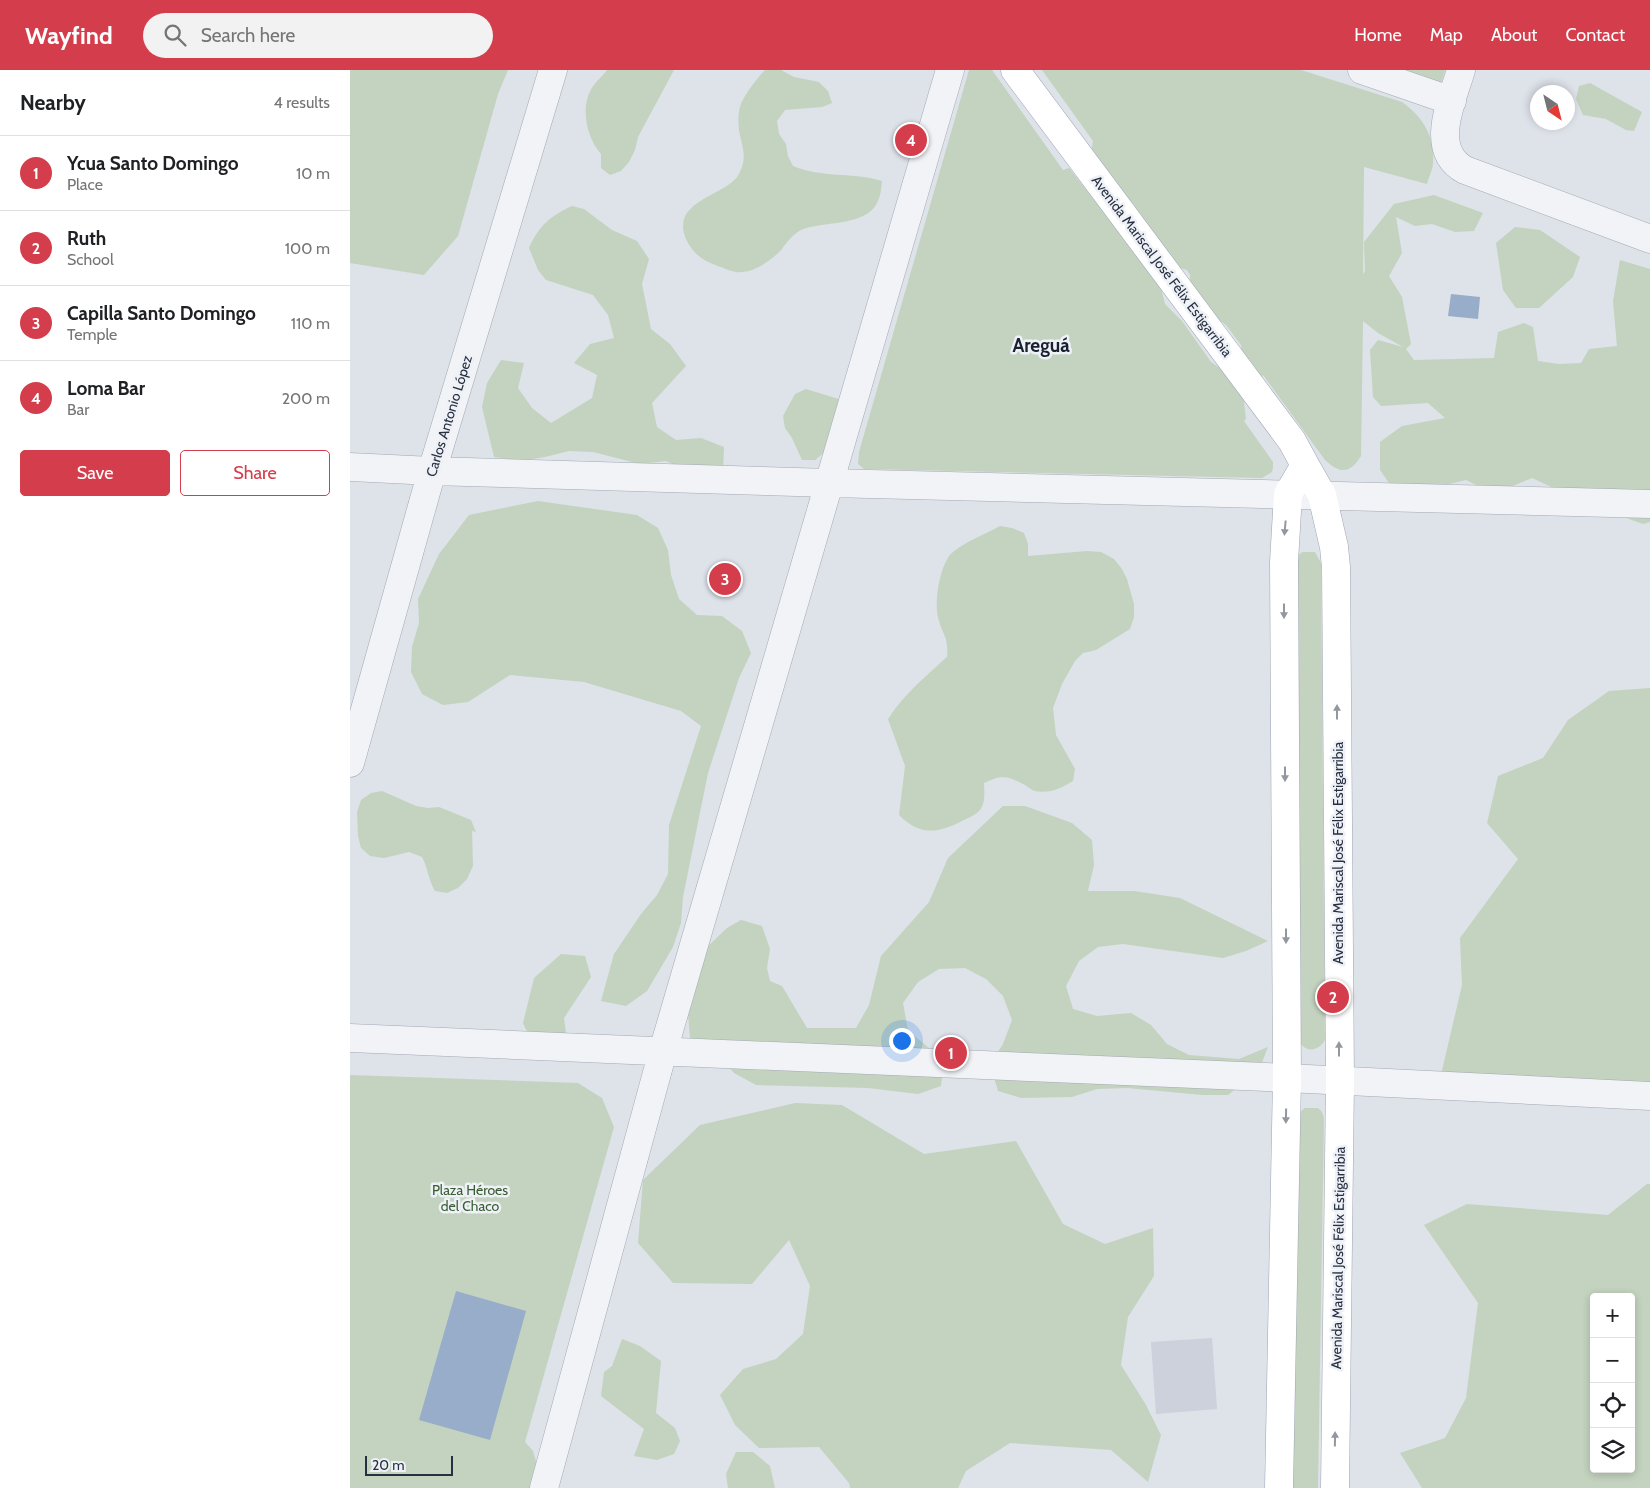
<!DOCTYPE html>
<meta charset="utf-8">
<style>
body{margin:0;font-family:Cabin,sans-serif;background:#f2f2f2;color:#202124}
.controls{position:absolute;right:15px;bottom:15px;display:grid;overflow:hidden;border-radius:5px;box-shadow:0 2px 8px #0003}
.controls button{width:45px;height:45px;display:grid;place-items:center;padding:0;border:0;border-bottom:1px solid #e0e0e0;background:#fff;color:#202124;font:25px sans-serif}
.compass{position:absolute;left:1180px;top:15px;width:45px;height:45px;border-radius:50%;background:#fff;box-shadow:0 2px 8px #0003;rotate:145deg}
.scale{position:absolute;left:15px;bottom:12px;width:88px;box-sizing:border-box;padding-left:5px;border:2px solid #272f40;border-top:0;font-size:14px;line-height:18px;white-space:nowrap;color:#272f40;-webkit-text-stroke:4px #eef1f6;paint-order:stroke}
.you{position:absolute;left:551px;top:970px;width:18px;height:18px;margin:-12px;border:4px solid #fff;border-radius:50%;background:#1a73e8;box-shadow:0 0 0 8px #1a73e833}
.badge{display:grid;place-items:center;width:32px;height:32px;border-radius:50%;background:#d43d4b;color:#fff;font-size:16px;font-weight:700}
.pin{position:absolute;translate:-50% -50%;border:2px solid #fff;box-shadow:0 1px 5px #0006}
.list{margin:0;padding:0;list-style:none}
h2{display:flex;justify-content:space-between;align-items:center;height:65px;margin:0;padding:0 20px;font-size:21px}
h2 small{font-size:16px;font-weight:400;color:#757577}
.list li{display:grid;grid-template-columns:32px 1fr auto;gap:15px;align-items:center;box-sizing:border-box;height:75px;padding:0 20px;border-top:1px solid #e0e0e0}
.list b{display:block;font-size:19px;white-space:nowrap}
.list p{margin:0;font-size:16px;white-space:nowrap;color:#757577}
.list em{font-size:16px;font-style:normal;color:#757577}
.actions{display:flex;gap:10px;padding:15px 20px}
.actions a{flex:1;padding:11px 0;border:1px solid #d43d4b;border-radius:5px;text-align:center;font-size:18px;color:#d43d4b}
.actions .main{background:#d43d4b;color:#fff}
.icon{flex:none;width:28px;height:28px;fill:none;stroke:currentColor;stroke-width:2;stroke-linecap:round;stroke-linejoin:round}
.map{position:relative;flex:none;width:1300px;height:1418px;overflow:hidden}
header{display:flex;align-items:center;gap:30px;box-sizing:border-box;height:70px;padding:0 25px;background:#d43d4b;color:#fff}
header strong{font-size:24px}
nav{display:flex;gap:28px;margin-inline-start:auto;font-size:18px}
.search{width:350px;height:45px;background:#f2f2f2;display:flex;align-items:center;gap:12px;box-sizing:border-box;padding:0 18px;border-radius:28px;color:#757577;font-size:19px}
main{display:flex}
aside{flex:1;background:#fff}
.map>svg:first-child{display:block}
.built{fill:#ccd1db}
.green{fill:#c3d3bf;fill-rule:evenodd}
.water{fill:#98adca}
.lines{fill:none;stroke-linecap:round;stroke-linejoin:round}
.minor-casing{stroke:#a3a9b3;stroke-width:29}
.primary-casing{stroke:#9da5b5;stroke-width:29}
.minor{stroke:#f1f3f7;stroke-width:28}
.primary{stroke:#fff;stroke-width:28}
.oneway{fill:#9397a0}
.labels{text-anchor:middle;stroke-width:5;stroke-linejoin:round;paint-order:stroke}
.street-label{font-size:14px;fill:#272f40;stroke:#eef1f6}
.park-label{font-size:14px;fill:#395d33;stroke:#eef1f6}
.district-label{font-size:19px;font-weight:bold;fill:#192031;stroke:#eef1f6}
</style>
<header>
<strong>Wayfind</strong>
<div class="search"><svg class="icon" aria-label="search" viewBox="0 0 24 24"><circle cx="10" cy="10" r="6"/><path d="M15 15l6 6"/></svg>Search here</div>
<nav><a>Home</a><a>Map</a><a>About</a><a>Contact</a></nav>
</header>
<main>
<aside>
<h2>Nearby<small>4 results</small></h2>
<ul class="list">
<li><span class="badge">1</span><div><b>Ycua Santo Domingo</b><p>Place</p></div><em>10 m</em></li>
<li><span class="badge">2</span><div><b>Ruth</b><p>School</p></div><em>100 m</em></li>
<li><span class="badge">3</span><div><b>Capilla Santo Domingo</b><p>Temple</p></div><em>110 m</em></li>
<li><span class="badge">4</span><div><b>Loma Bar</b><p>Bar</p></div><em>200 m</em></li>
</ul>
<div class="actions"><a class="main">Save</a><a>Share</a></div>
</aside>
<div class="map">
<svg width="1300" height="1418" viewBox="0 0 1300 1418">
<rect width="100%" height="100%" fill="#dee2e9"/>
<path class="built" d="M862 1268 867 1339 806 1344 801 1272Z"/>
<path class="green" d="M0 0H158L148 24 108 166 74 205 0 193Z
M257 0H324L288 67 285 80 279 92 271 101 260 105 251 98V84C236 67 229 34 244 15 248 9 253 6 257 0Z
M415 0H431L444 7 469 12 478 21 482 33 472 37 435 40 427 51 429 64 436 74 438 86 443 96C471 108 503 102 532 111 531 118 531 126 527 133 515 157 471 151 451 160 443 164 437 172 432 179 422 190 403 204 386 202 380 201 374 198 368 196 354 191 344 185 337 171 317 130 378 126 389 104 398 86 392 78 389 60 388 52 388 41 391 34 395 24 408 7 415 0Z
M619 0H642L713 100 719 98 749 136 771 147 783 169 791 192 809 210 815 234 832 251 861 292 880 305 893 325 896 349 894 351 923 392V397L922 402 912 408 518 399H514L508 394 509 382Z
M692 0H951L1052 32C1072 46 1085 66 1083 92 1083 99 1079 107 1077 114L1014 97 1013 204 1015 201 1014 172 1044 134 1084 125 1133 143 1124 161 1105 162 1082 154 1065 156 1046 147 1052 183 1039 206 1052 227 1061 274 1056 279 1064 290 1144 288 1148 262 1174 253 1183 257 1188 291 1209 294 1231 293 1239 279 1267 276 1263 231 1270 190 1300 199V452L1293 454 1276 448 1220 441 1210 421 1182 408 1144 424 1116 410 1048 426 1030 400V372L1052 356 1095 348 1078 333 1031 336 1023 327 1020 280 1028 270 1053 277 1028 263 1013 251 1011 386C1000 404 990 404 975 390L913 305 912 307 892 293 891 275 876 255 869 250 844 253 840 229V205L837 200 817 194 803 175 796 152 782 132 757 115 739 93 743 71Z
M1005 0H1095L1089 20Z
M1240 13 1292 42 1284 61 1276 60 1256 49 1233 45 1226 29 1229 16Z
M222 136 234 139 262 160 287 171 299 189 292 214 301 259 320 274 336 296 302 333 307 357 326 370 351 368 374 377 373 402 338 401 316 391 290 394 243 382 219 381 195 387 171 391 144 387 132 337 137 313 151 290 174 293 168 318 182 338 201 353 242 328 247 305 224 293 240 274 264 268 258 245 243 225 196 210 188 200 179 178C189 155 201 146 222 136Z
M1165 157 1190 160 1230 187 1223 207 1189 238H1166L1153 220 1146 173Z
M456 319 492 330 475 382 465 390H452L442 368 435 358 433 346 445 324Z
M188 431 287 445 308 458 318 480 321 505 329 529 347 545 372 546 392 561 401 583 389 608 358 703 333 827 331 853 323 877 297 921 276 936 251 931 264 884 291 844 307 825 318 804 319 755 351 656 331 641 234 612 160 605 118 632 93 635 72 624 61 602 62 577 69 553 68 529 89 484 119 445Z
M650 456 662 458 674 463 678 474V486L737 481 751 482 764 489 772 499 777 509 784 534V547L780 559 746 580 733 583 725 591 712 614 703 638 706 665 725 699 723 711C712 718 699 724 685 721 682 720 678 717 675 715 658 706 652 704 634 713 634 721 636 732 630 740 626 745 616 749 610 752 586 764 569 765 549 745L555 696 538 649C554 624 576 606 597 587 599 566 592 565 588 547 584 532 590 492 603 482 618 470 634 465 650 456Z
M953 482H965L971 493 975 970C968 982 954 983 949 970L947 485Z
M1300 618V1022L1284 1017 1135 1032 1090 1009 1112 915 1110 868 1168 789 1137 753 1148 706 1193 688 1218 650 1259 621Z
M32 721 66 736 78 738 89 737 121 750 126 762 122 761 123 796 117 809 108 818 97 823 85 821C78 809 78 798 72 787L59 782 34 788 20 786 11 778 8 766 7 742 11 730 21 723Z
M653 736H675L722 753 742 770 744 795 738 821H784L830 828 918 871 896 881 873 888 773 874 748 877 729 891 716 916 723 939 747 946 781 943 801 955 817 974 839 985 889 989 918 977 909 1000 878 1025H853L777 1018 747 1019 722 1027 671 1028 648 1021 640 994 653 974 662 950 653 926 636 909 615 898 589 899 568 912 553 933 558 960 594 991 591 1016 568 1024 518 1018 406 1015 384 1003 366 983 340 969 338 943 353 881 377 858 391 850 412 856 420 879 417 898 420 911 432 916 457 958H506L519 935 531 886 579 832 598 788Z
M211 884 235 886 241 907 214 948 217 971 188 986 173 953 184 908Z
M0 1005 228 1013 252 1028 264 1057 175 1372 183 1381 190 1405 182 1418H0Z
M445 1033 492 1035 574 1084 666 1071 713 1154 755 1174 803 1158 804 1206 778 1247 771 1295 796 1335 811 1365 798 1412 761 1380 660 1373 616 1401 608 1418H500L499 1413 469 1377 409 1378 385 1355 370 1325 393 1299 426 1289 453 1264 460 1216 439 1170 402 1214 323 1213 288 1173 293 1110 350 1055Z
M955 1038H968L972 1042 974 1048 968 1418H943L948 1046 951 1041Z
M1297 1114H1300V1418H1072L1050 1383 1095 1368 1116 1328 1128 1233 1074 1155 1117 1134 1258 1145ZM1244 1227H1281V1399H1244Z
M272 1269 290 1276 311 1291 306 1343 325 1358 330 1371 324 1384 307 1390 284 1386 294 1359 251 1326 254 1302 262 1296Z
M386 1382H403L420 1396 425 1418H378L376 1404Z"/>
<path class="water" d="M1101 224 1130 227 1128 249 1098 246Z
M106 1221 176 1241 140 1370 69 1350Z"/>
<g class="lines">
<g class="minor-casing">
<path id="minor" d="M1012 0 1102 31
M1111 0C1102 31 1078 80 1115 100L1300 169
M0 397 82 401 480 413 1300 434
M0 693 82 401 203 0
M0 968 937 1008 1300 1026
M194 1418 313 981 600 0"/>
</g>
<g class="primary-casing">
<path id="primary" d="M665 0 942 371 955 395
M929 1418 937 1008 934 492 938 424 955 395 972 425 984 477 986 497 990 1010 985 1418"/>
</g>
<use href="#minor" class="minor"/>
<use href="#primary" class="primary"/>
</g>
<defs><path id="oneway-solid" d="M-6-.8H1V-3.2L6.5 0L1 3.2V.8H-6Z" transform="scale(1.25)"/></defs>
<g class="oneway">
<use href="#oneway-solid" transform="translate(935 458) rotate(95)"/>
<use href="#oneway-solid" transform="translate(934 541) rotate(90)"/>
<use href="#oneway-solid" transform="translate(987 642) rotate(-90)"/>
<use href="#oneway-solid" transform="translate(935 704) rotate(90)"/>
<use href="#oneway-solid" transform="translate(936 866) rotate(90)"/>
<use href="#oneway-solid" transform="translate(989 979) rotate(-90)"/>
<use href="#oneway-solid" transform="translate(936 1046) rotate(91)"/>
<use href="#oneway-solid" transform="translate(985 1369) rotate(-89)"/>
</g>
<g class="labels">
<g class="street-label">
<text transform="translate(812 196) rotate(53)" y="5">Avenida Mariscal José Félix Estigarribia</text>
<text transform="translate(99 346) rotate(-73)" y="5">Carlos Antonio López</text>
<text transform="translate(988 783) rotate(-90)" y="5">Avenida Mariscal José Félix Estigarribia</text>
<text transform="translate(988 1188) rotate(-89)" y="5">Avenida Mariscal José Félix Estigarribia</text>
</g>
<g class="park-label">
<text x="120" y="1125">Plaza Héroes<tspan x="120" dy="16">del Chaco</tspan></text>
</g>
<g class="district-label">
<text x="691" y="282">Areguá</text>
</g>
</g>
</svg>
<div class="controls">
<button>+</button>
<button>−</button>
<button><svg class="icon" aria-label="locate" viewBox="0 0 24 24"><circle cx="12" cy="12" r="6"/><path d="M12 2v4M12 18v4M2 12h4M18 12h4"/></svg></button>
<button><svg class="icon" aria-label="layers" viewBox="0 0 24 24"><path d="M12 4l9 5-9 5-9-5zM3 14l9 5 9-5"/></svg></button>
</div>
<svg class="compass" viewBox="-18 -18 36 36"><path d="M0-13l5 13h-10z" fill="#e53935"/><path d="M0 13l5-13h-10z" fill="#757577"/></svg>
<div class="scale">20 m</div>
<div class="you"></div>
<div class="pin badge" style="left:601px;top:983px">1</div>
<div class="pin badge" style="left:983px;top:927px">2</div>
<div class="pin badge" style="left:375px;top:509px">3</div>
<div class="pin badge" style="left:561px;top:70px">4</div>
</div>
</main>
